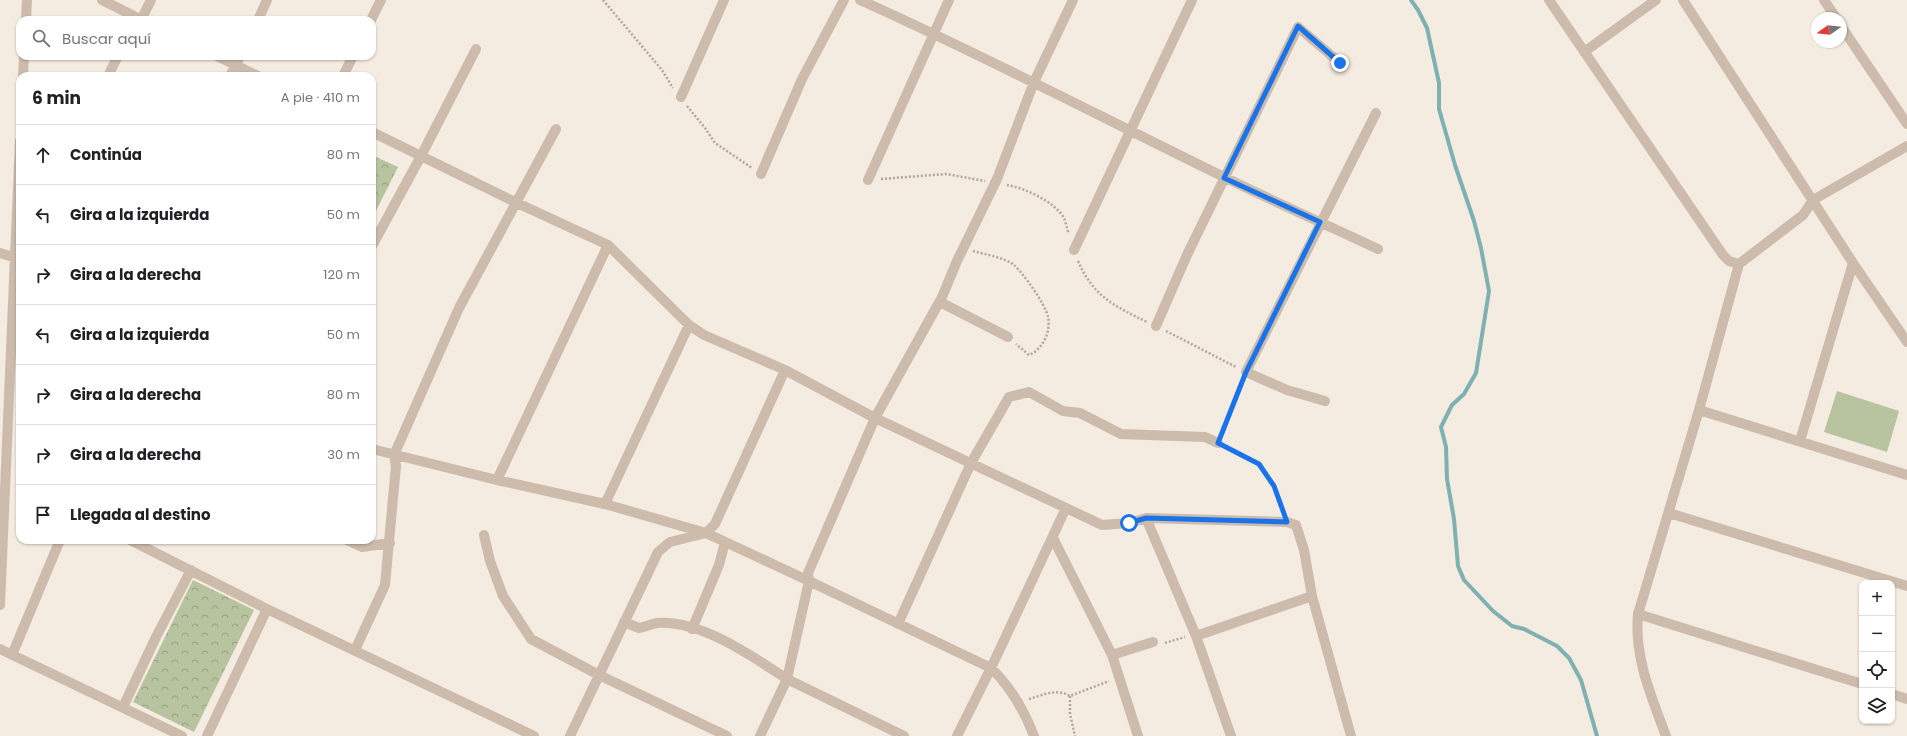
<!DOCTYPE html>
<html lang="es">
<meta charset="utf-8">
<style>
body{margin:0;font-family:Poppins,sans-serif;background:#f2f2f2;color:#202124}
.controls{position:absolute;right:12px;bottom:12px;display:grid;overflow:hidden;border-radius:8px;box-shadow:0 1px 3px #0004}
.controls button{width:36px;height:36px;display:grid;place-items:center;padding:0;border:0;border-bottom:1px solid #e0e0e0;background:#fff;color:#202124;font:20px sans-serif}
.compass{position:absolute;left:1811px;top:12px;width:36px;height:36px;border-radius:50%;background:#fff;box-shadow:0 1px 3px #0004;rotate:256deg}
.stop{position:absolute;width:12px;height:12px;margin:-9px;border:3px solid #1a73e8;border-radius:50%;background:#fff}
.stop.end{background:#1a73e8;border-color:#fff;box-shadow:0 1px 4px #0008}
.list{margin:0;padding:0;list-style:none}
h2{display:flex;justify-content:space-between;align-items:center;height:52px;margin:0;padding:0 16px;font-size:17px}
h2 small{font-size:13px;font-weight:400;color:#757577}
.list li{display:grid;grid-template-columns:26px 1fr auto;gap:12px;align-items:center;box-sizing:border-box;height:60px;padding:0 16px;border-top:1px solid #e0e0e0}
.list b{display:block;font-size:15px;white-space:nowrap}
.list em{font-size:13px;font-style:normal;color:#757577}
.icon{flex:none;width:22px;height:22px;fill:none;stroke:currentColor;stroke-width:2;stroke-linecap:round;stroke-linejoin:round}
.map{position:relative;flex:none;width:1907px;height:736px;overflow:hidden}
.search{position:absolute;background:#fff;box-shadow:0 1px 3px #0004;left:16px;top:16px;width:360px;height:44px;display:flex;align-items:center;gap:10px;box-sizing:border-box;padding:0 14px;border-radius:12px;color:#757577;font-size:15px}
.panel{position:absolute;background:#fff;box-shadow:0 1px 3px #0004;left:16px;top:72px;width:360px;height:472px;border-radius:12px}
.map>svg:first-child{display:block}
.forest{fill:url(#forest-crowns)}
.pitch{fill:#b8c4a0}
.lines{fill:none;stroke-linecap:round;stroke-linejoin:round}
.stream{stroke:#7fb0b2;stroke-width:4}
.path{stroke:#b9a596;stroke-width:2.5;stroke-dasharray:2 2;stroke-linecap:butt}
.minor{stroke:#cdbbac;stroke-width:10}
.route{stroke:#1a73e8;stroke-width:5}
</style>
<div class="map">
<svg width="1907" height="736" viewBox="0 0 1907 736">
<defs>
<pattern id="forest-crowns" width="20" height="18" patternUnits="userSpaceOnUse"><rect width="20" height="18" fill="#b8c4a0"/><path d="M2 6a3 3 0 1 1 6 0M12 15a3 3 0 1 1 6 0" fill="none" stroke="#97a083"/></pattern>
</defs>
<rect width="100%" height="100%" fill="#f4ebe1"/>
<path class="forest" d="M372 155 398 167 372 219Z
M193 580 254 610 194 732 133 702Z"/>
<path class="pitch" d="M1837 391 1899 411 1887 452 1824 432Z"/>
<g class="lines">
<path class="stream" d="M1411 0 1418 10 1427 28 1439 83V109L1455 165 1474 221 1481 248 1489 291 1476 373 1464 394 1452 405 1441 427 1446 447 1447 479 1454 519 1458 566 1464 580 1493 611 1512 626 1524 629 1557 646 1569 658 1581 680 1597 736"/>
<path class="path" d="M603 0 662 70 673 88
M687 106 705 128 715 143 752 168
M881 179 946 174 985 181
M1007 185C1025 188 1055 202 1064 218 1066 223 1067 229 1069 234
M973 251C984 254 1006 258 1014 265 1023 273 1046 305 1048 317 1051 332 1043 349 1029 355L1016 344
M1078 261C1093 296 1114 306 1147 322
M1166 331 1236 367
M1222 432 1242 383
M1227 447 1259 464 1274 486 1283 510
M1165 643 1185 637
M1070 696V714L1075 736
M1029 699C1043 695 1056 688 1070 696L1109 681"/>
<path class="minor" d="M102 0 142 20
M860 0C983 55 1103 118 1224 177 1275 202 1327 225 1378 249
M1549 0 1723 255 1729 261 1739 264
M1683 0 1853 263 1907 342
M1824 0 1836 18
M26 20 27 0
M141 20 151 0
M258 20 267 0
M371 20 381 0
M1841 26 1907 124
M1584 52 1656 0
M217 56 258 76
M23 76 24 56
M108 76 118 56
M230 76 240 56
M343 76 353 56
M681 97 724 0
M372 132 515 202 608 245 689 325 704 335 785 370 875 418 1102 525 1129 523 1146 518 1287 522 1296 525 1304 550 1312 596 1351 736
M761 174 802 79 844 0
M868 180 949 0
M372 246 421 156 476 49
M1074 250 1192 0
M0 253 19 259
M940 302 1008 337
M1156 326 1187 255 1298 27 1340 63
M1325 401 1287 390 1246 372 1376 113
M1699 410 1907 475
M1800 441 1853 263
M372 449 497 480 605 504 706 533 809 581 991 668C1011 687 1024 710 1034 736
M497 480 608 245
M605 504 689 325
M1669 513 1907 586
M1146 518 1196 636 1231 736
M484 535 490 561 503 596 531 639 599 675 727 736
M1053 538 1112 655 1138 736
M130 540 267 609 534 736
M347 540 362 547 390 543
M0 605 20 141
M1638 614 1862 684
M624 622 639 628C645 627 651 624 657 623 701 620 752 656 787 679L760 736
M898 624 971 463 1009 397 1029 392 1063 411 1080 413 1121 434 1205 437 1218 443
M692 629 719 565 725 542
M1196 636 1312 596
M0 649 182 736
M355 650 385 585 396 466 394 455 459 308 556 129
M12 655 60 540
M1112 655 1153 642
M1892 694 1907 699
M123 707 156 637 191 570
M207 736 267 609
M570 736 658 552 670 542 706 533 715 524 785 370
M904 736 787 679 809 581 808 573 875 418 942 297 957 261 997 179 1034 82 1073 0
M957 736 991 668 1066 508
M1666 736C1651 696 1634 657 1638 614L1699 410 1739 264 1803 215 1813 200 1907 146"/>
</g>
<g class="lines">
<path class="route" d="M1129 523 1146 518 1287 522 1274 486 1259 464 1218 443 1246 372 1320 222 1224 178 1298 26 1340 63"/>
</g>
</svg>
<div class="controls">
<button>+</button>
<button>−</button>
<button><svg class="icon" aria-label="locate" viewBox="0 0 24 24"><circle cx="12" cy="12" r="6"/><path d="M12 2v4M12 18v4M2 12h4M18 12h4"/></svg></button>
<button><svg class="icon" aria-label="layers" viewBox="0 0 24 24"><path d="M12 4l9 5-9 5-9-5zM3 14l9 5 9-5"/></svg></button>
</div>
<svg class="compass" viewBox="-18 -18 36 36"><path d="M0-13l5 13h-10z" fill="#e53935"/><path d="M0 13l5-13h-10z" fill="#757577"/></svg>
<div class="stop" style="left:1129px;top:523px"></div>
<div class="stop end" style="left:1340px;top:63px"></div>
<div class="search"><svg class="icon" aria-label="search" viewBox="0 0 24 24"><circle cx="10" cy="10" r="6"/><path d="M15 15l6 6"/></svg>Buscar aquí</div>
<section class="panel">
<h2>6 min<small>A pie · 410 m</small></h2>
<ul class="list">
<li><svg class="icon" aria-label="ahead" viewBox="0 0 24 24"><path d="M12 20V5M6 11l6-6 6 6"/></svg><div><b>Continúa</b></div><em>80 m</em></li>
<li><svg class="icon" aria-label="left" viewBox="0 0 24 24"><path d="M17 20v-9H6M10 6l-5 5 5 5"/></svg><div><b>Gira a la izquierda</b></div><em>50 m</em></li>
<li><svg class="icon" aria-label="right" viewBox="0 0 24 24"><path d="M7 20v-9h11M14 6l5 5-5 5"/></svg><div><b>Gira a la derecha</b></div><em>120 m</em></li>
<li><svg class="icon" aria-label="left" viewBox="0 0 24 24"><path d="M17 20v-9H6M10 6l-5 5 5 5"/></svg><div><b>Gira a la izquierda</b></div><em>50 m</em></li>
<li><svg class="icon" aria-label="right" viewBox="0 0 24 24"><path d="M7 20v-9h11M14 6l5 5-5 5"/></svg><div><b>Gira a la derecha</b></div><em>80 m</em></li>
<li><svg class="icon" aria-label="right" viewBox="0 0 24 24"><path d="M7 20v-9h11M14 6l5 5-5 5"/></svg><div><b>Gira a la derecha</b></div><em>30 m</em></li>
<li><svg class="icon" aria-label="arrive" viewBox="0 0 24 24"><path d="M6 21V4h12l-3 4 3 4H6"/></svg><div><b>Llegada al destino</b></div></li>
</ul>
</section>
</div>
